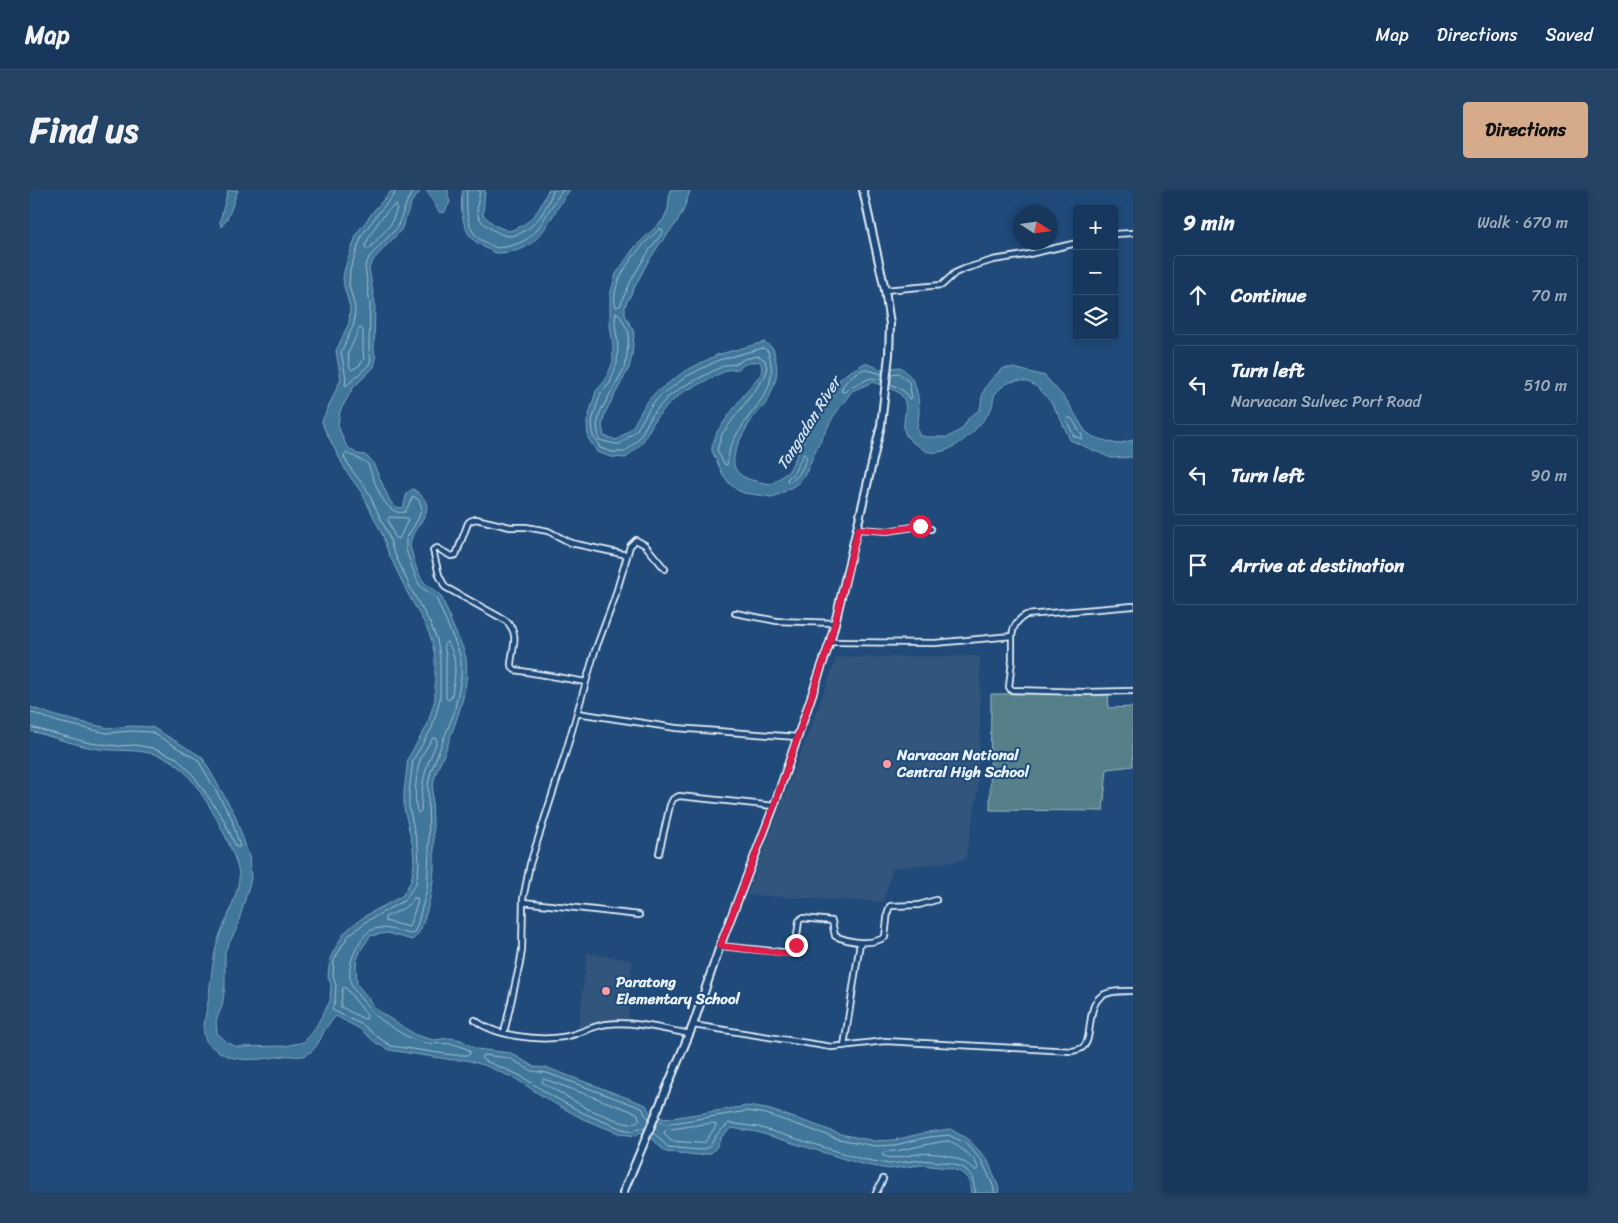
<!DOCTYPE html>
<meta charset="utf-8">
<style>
body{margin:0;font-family:Sriracha,sans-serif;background:#244365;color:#f1f3f6}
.controls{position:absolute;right:15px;top:15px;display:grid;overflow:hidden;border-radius:5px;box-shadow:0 2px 8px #0003}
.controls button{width:45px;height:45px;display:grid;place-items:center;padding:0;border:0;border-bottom:1px solid #365272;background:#17385c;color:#f1f3f6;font:25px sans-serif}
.compass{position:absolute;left:983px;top:15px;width:45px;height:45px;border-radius:50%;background:#17385c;box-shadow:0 2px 8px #0003;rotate:102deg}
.stop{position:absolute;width:15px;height:15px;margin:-11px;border:4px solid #e11d48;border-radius:50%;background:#fff}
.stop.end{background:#e11d48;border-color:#fff;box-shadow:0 1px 5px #0008}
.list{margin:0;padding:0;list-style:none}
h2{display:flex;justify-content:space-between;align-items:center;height:65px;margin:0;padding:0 20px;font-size:21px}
h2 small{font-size:16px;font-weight:400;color:#9eacbb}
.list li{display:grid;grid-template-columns:32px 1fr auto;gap:15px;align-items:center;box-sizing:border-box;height:80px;margin:0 10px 10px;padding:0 10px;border:1px solid #365272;border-radius:5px}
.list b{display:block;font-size:19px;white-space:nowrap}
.list p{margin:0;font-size:16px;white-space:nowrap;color:#9eacbb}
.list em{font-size:16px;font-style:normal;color:#9eacbb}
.icon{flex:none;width:28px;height:28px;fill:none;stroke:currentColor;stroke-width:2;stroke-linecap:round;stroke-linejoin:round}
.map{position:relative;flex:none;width:1103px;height:1003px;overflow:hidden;border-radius:5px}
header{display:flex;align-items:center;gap:30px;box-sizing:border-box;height:70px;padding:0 25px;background:#17385c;border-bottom:1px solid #365272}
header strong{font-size:24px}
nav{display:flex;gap:28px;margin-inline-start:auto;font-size:18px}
.intro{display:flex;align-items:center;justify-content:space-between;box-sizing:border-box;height:120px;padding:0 30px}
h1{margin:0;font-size:35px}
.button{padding:12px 22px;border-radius:5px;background:#d6ab8b;color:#111;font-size:18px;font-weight:700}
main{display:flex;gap:30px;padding:0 30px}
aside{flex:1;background:#17385c;border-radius:5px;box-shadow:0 2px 8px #0003}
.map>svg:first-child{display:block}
.built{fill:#32557c}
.green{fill:#548089;stroke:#9eb8c0}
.water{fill:#3f779a;stroke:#83a8c0}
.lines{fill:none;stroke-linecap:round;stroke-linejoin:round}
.shore{stroke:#a4c0d2;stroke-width:1}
.street-casing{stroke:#e8f1f8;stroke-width:8}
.secondary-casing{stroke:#e8f1f8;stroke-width:10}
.street{stroke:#1f4a7a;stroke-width:4.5}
.secondary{stroke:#1f4a7a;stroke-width:6}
.route{stroke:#e11d48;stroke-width:6}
.poi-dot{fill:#ff9aa2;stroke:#1f4a7a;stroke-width:2}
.labels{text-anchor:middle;stroke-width:4;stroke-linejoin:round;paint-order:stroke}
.poi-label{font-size:15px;font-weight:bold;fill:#e8f1f8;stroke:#1f4a7a;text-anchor:start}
.water-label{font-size:16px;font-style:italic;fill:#cfdfea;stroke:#1f4a7a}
</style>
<header>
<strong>Map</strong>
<nav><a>Map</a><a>Directions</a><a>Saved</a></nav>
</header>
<div class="intro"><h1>Find us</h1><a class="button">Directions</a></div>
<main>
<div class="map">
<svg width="1103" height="1003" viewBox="0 0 1103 1003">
<rect width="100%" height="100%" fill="#1f4a7a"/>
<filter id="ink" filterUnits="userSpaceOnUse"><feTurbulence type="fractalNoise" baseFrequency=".02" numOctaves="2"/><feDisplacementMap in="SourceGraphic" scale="10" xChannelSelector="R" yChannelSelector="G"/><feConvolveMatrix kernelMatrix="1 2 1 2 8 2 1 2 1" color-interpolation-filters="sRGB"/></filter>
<g filter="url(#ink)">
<path class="built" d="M950 466V541L947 607 935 670 863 678 853 712 717 705 807 467Z
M557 763 602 770 598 833H582L559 835 548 841Z"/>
<path class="green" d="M1078 503 1079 518 1103 517V576L1077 579 1073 621 960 620 961 504Z"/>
<path class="water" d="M198 0H208C203 12 200 28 191 37L190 31Z
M362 0H392L382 11 371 40 344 69 339 78 345 114 344 161 346 169 344 177 323 198 310 221 308 236 316 255 319 258 327 264 335 265 342 271 360 311 365 317 373 318 377 303 383 299C418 322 375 335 381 360 384 370 387 384 394 392 398 397 407 400 411 406 415 415 419 425 422 434 427 446 434 457 436 469 440 499 426 529 417 557 412 570 405 582 403 596 401 617 404 639 404 660 405 684 402 705 395 727 392 736 390 744 382 750L357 743 340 746 331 760 327 769 326 775 327 794 348 821 386 845 403 850 420 848 431 850 446 859 481 863 504 877 518 878 616 915 620 923 635 929 717 916 737 919 780 933 810 944 845 951 864 950 898 942 920 939 939 950 957 969 969 998 968 1003H941L939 990 931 982 919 978 891 975 859 979 831 974 727 942 701 938 692 946 686 958 681 963 669 965 636 962 628 955 624 950 610 942 606 946 591 944 553 929 520 911 486 889 454 875 436 870H423L359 860 346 853 330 839 306 826C302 830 299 834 296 838 290 848 288 859 276 865 270 868 261 865 254 866 229 869 206 875 185 859 180 856 175 851 174 845 173 831 178 817 179 804 182 783 183 764 190 744 195 731 202 719 205 706 207 699 210 690 209 684 205 657 166 585 143 572 114 555 89 564 58 557 39 553 20 546 0 541V517L29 527 78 538 103 536 122 537 172 567 205 625 219 666 221 689 206 740 195 761V796L192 816 186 831 187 843 197 852 207 857 255 856 274 852 284 840 300 811 301 795 298 787 300 768 314 743 322 736 335 726 372 706 381 691 384 674 383 657 374 618V602L378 568 397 536 405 509V467L402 451 396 436 377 402 358 362 353 346 332 303 316 281 294 238 292 231 311 189 306 161 319 133 320 117 314 96 313 87 315 78 327 43 346 18Z
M396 0H418V6L420 12 414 23 409 22Z
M433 0H455L453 25 466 36 479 41C502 34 509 21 518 0H540C525 18 513 52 489 60 481 62 473 63 465 63 458 59 450 56 444 50 432 40 429 14 433 0Z
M640 0H660V1L653 21 645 35 629 55 616 75 595 116V125L604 142 602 166 599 178 575 223 572 236 574 246 587 250 602 238 616 213 625 203 655 181 687 165 734 152 743 158C748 177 749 184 741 203 737 214 730 220 723 228 717 236 713 244 709 252 694 284 713 290 742 294L759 281 782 235 802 208 810 189 816 184 835 173 851 179 870 177C886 187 889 204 889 222 889 231 885 236 889 245L896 247H918L932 239 940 226 950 220C951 216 951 212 952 207 954 196 964 185 974 178H984L1015 186 1037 211 1055 241 1063 247 1087 254 1103 250V267L1081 268 1040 250C1031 229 1013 186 985 191 977 192 968 199 964 206 963 210 963 214 962 217 952 236 923 266 900 262 895 262 891 258 887 255 883 253 878 249 876 245 869 234 882 216 871 205 864 198 852 196 843 192L822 201 803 227 784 264 777 281 769 293 750 304 742 307 714 303 707 300 700 294 693 285 682 261V257L687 242 709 211 730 185 732 179 731 173 728 171 715 174 708 179 697 180 655 201 641 212 626 228 612 253 596 268 581 267 567 262 558 248 557 232 566 201 575 191 583 172V156L580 135V105L586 84 604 58 633 30 638 19Z"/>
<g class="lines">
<path class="shore" d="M365 0 364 5 350 21 332 45 320 80 319 95 325 118 324 134 311 162 316 188 315 194 316 196 339 175 341 169 339 161 340 115 335 76 340 66 367 38 378 9 385 0
M437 0C436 14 436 34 446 46 451 51 460 55 467 58 512 54 509 29 533 0
M450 0C449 8 445 20 449 28 453 35 471 46 479 46 486 46 495 41 500 37 511 29 517 16 522 4L523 0
M366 15 367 18 361 34 339 59H336L335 56C339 45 355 19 366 15Z
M630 39 633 40V42C615 65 600 89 590 116L586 117C577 93 612 53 630 39Z
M586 123 589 124 599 143 597 165 595 177 570 222 567 235 569 250 585 254H590L606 241 621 216 629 207 657 186 689 170 733 158 738 161C750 199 728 210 711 238 706 245 700 255 699 263 698 267 698 271 697 275L694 274 687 260 692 244 734 188 737 180 735 170 728 166 714 169 706 174 695 175 652 197 637 208 622 225 608 250 595 262H582L570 258 567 251 563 247 562 232 567 214 571 203 580 193 587 173 588 155 585 134Z
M330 138 333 140V161L334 169 330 175 322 180 320 178 318 164Z
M852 190 841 188 820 197 815 202 811 201C815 189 824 184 834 179L852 184
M860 193 875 202 879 209 882 208 879 192 869 183 861 184
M1039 228 1042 229 1052 245V249L1044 246 1037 231Z
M316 263C322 266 333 270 338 274 344 290 354 327 375 322L383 306 389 310 392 318 388 329 376 349V360L386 388 390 396 406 408 428 459 431 470V488L424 523 401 581 398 594 399 662 397 699 387 736 384 742 381 744C363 741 344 730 332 749 323 762 316 780 322 796 324 801 342 822 346 826 354 832 375 847 385 850 407 859 418 847 440 861V864L438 865H423L361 856 349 848 333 835 302 820 305 811 306 795 303 786 304 770 318 746 337 731 375 710 386 693 389 674 388 657 379 617V602L383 570 402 538 410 509V466L407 450 401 435 381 399 363 360 358 344 337 300 321 279 314 267Z
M774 264 777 267C773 277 769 289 758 292L757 289 763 284Z
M360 327 377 328 378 330 369 349 365 348 358 330Z
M417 452C429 467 425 490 421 508L419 510 416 508V466L414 455Z
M0 522 28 532 77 543 102 541 121 542 168 570 201 627 210 657H206L194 630 164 586 147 568 122 558 105 555 88 556 60 553 0 537
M405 548 407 550 406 554C395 578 391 594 391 621L388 623C383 615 386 580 390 571 392 563 398 556 402 549Z
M384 708H387L388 711 379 737 355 731V727C366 722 377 719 384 708Z
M313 798H316L337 825V828L334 829 311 817Z
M514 889 607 923 610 930 601 934 594 933 558 919 513 893 512 891Z
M628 931 636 934 717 921 736 924 809 949 845 956 865 955 899 947 919 945 936 954 952 971 964 998V1003
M683 933 686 934V936L675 952 668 953 641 951 634 943 636 940Z
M615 939 609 938 603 941 592 939 555 924 522 906 489 885 453 870 451 867 454 865 479 868 502 881 517 883 612 918 616 926 619 928
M623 943 627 946 638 957 669 960 679 957 688 943 699 933 728 937 832 969 859 974 891 970 921 973 934 978 942 987 946 1003
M918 951C928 956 948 968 948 980H944C931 966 907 962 888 964 877 965 861 971 852 965L854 962C876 961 896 953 918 951Z"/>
<g class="street-casing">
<path id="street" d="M1084 44 1103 43
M855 100 912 95 925 83 934 79 963 70 995 65 1047 53
M828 339 857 341 890 336 901 339
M705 423 747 431 805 433
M982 446C983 436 987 430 996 425L1103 416
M800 452 905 453 982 446V470L979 497 981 500 1056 502 1103 501
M556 492 485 480 481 475C482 457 491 444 475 430L415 397 409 385 403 360 407 358 421 366 426 365 438 333 440 331 446 329 480 337H496L518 341 541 353 597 365
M547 523 646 538 767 547
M629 663 640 615 643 609 649 606 744 616
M493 712 609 725
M690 756 762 763 765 759 769 731 772 728 802 731 805 746C819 752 841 756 855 747L858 721 860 716 889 715 906 710
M445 830C464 846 508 851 533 847 548 845 561 836 577 834 604 831 633 839 660 844
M663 835 802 857 855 851 1042 861C1046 860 1050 860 1053 857 1058 853 1058 847 1059 842 1063 808 1066 800 1103 801
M474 843 490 773 492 760 493 709 500 674 534 568 565 461 584 410 600 356 606 350 615 355 635 379
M814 856 830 753
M846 1003 853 989"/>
</g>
<g class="secondary-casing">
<path id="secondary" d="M593 1003 663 835 690 756 744 616 800 452 805 433 851 235 859 165 860 134 855 100 833 0"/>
</g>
<use href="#street" class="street"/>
<use href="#secondary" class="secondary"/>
</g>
</g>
<g class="lines" filter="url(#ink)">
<path class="route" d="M766 755 764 762 758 764 690 756 744 616 800 452 828 339 857 341 890 336"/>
</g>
<g class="poi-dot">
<circle cx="857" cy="574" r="5"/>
<circle cx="576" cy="801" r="5"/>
</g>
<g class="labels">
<g class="poi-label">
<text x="867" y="570">Narvacan National<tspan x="867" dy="17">Central High School</tspan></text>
<text x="586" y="797">Paratong<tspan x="586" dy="17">Elementary School</tspan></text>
</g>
<g class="water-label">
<text transform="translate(778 233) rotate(-58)" y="6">Tangadan River</text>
</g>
</g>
</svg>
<div class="controls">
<button>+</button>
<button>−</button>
<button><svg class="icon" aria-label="layers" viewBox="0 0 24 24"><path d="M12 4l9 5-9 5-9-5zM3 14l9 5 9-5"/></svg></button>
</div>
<svg class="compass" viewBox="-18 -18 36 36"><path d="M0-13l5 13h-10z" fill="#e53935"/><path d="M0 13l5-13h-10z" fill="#9eacbb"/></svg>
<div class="stop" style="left:890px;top:336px"></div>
<div class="stop end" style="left:766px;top:755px"></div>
</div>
<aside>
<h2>9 min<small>Walk · 670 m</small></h2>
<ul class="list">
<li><svg class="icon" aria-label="ahead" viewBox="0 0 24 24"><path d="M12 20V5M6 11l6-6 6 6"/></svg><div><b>Continue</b></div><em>70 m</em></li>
<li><svg class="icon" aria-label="left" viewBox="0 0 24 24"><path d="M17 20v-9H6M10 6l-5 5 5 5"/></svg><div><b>Turn left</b><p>Narvacan Sulvec Port Road</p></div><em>510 m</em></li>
<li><svg class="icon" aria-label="left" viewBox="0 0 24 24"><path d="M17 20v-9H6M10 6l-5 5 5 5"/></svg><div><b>Turn left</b></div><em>90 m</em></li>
<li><svg class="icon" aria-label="arrive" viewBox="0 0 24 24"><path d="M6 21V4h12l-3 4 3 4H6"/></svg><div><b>Arrive at destination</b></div></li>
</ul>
</aside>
</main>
